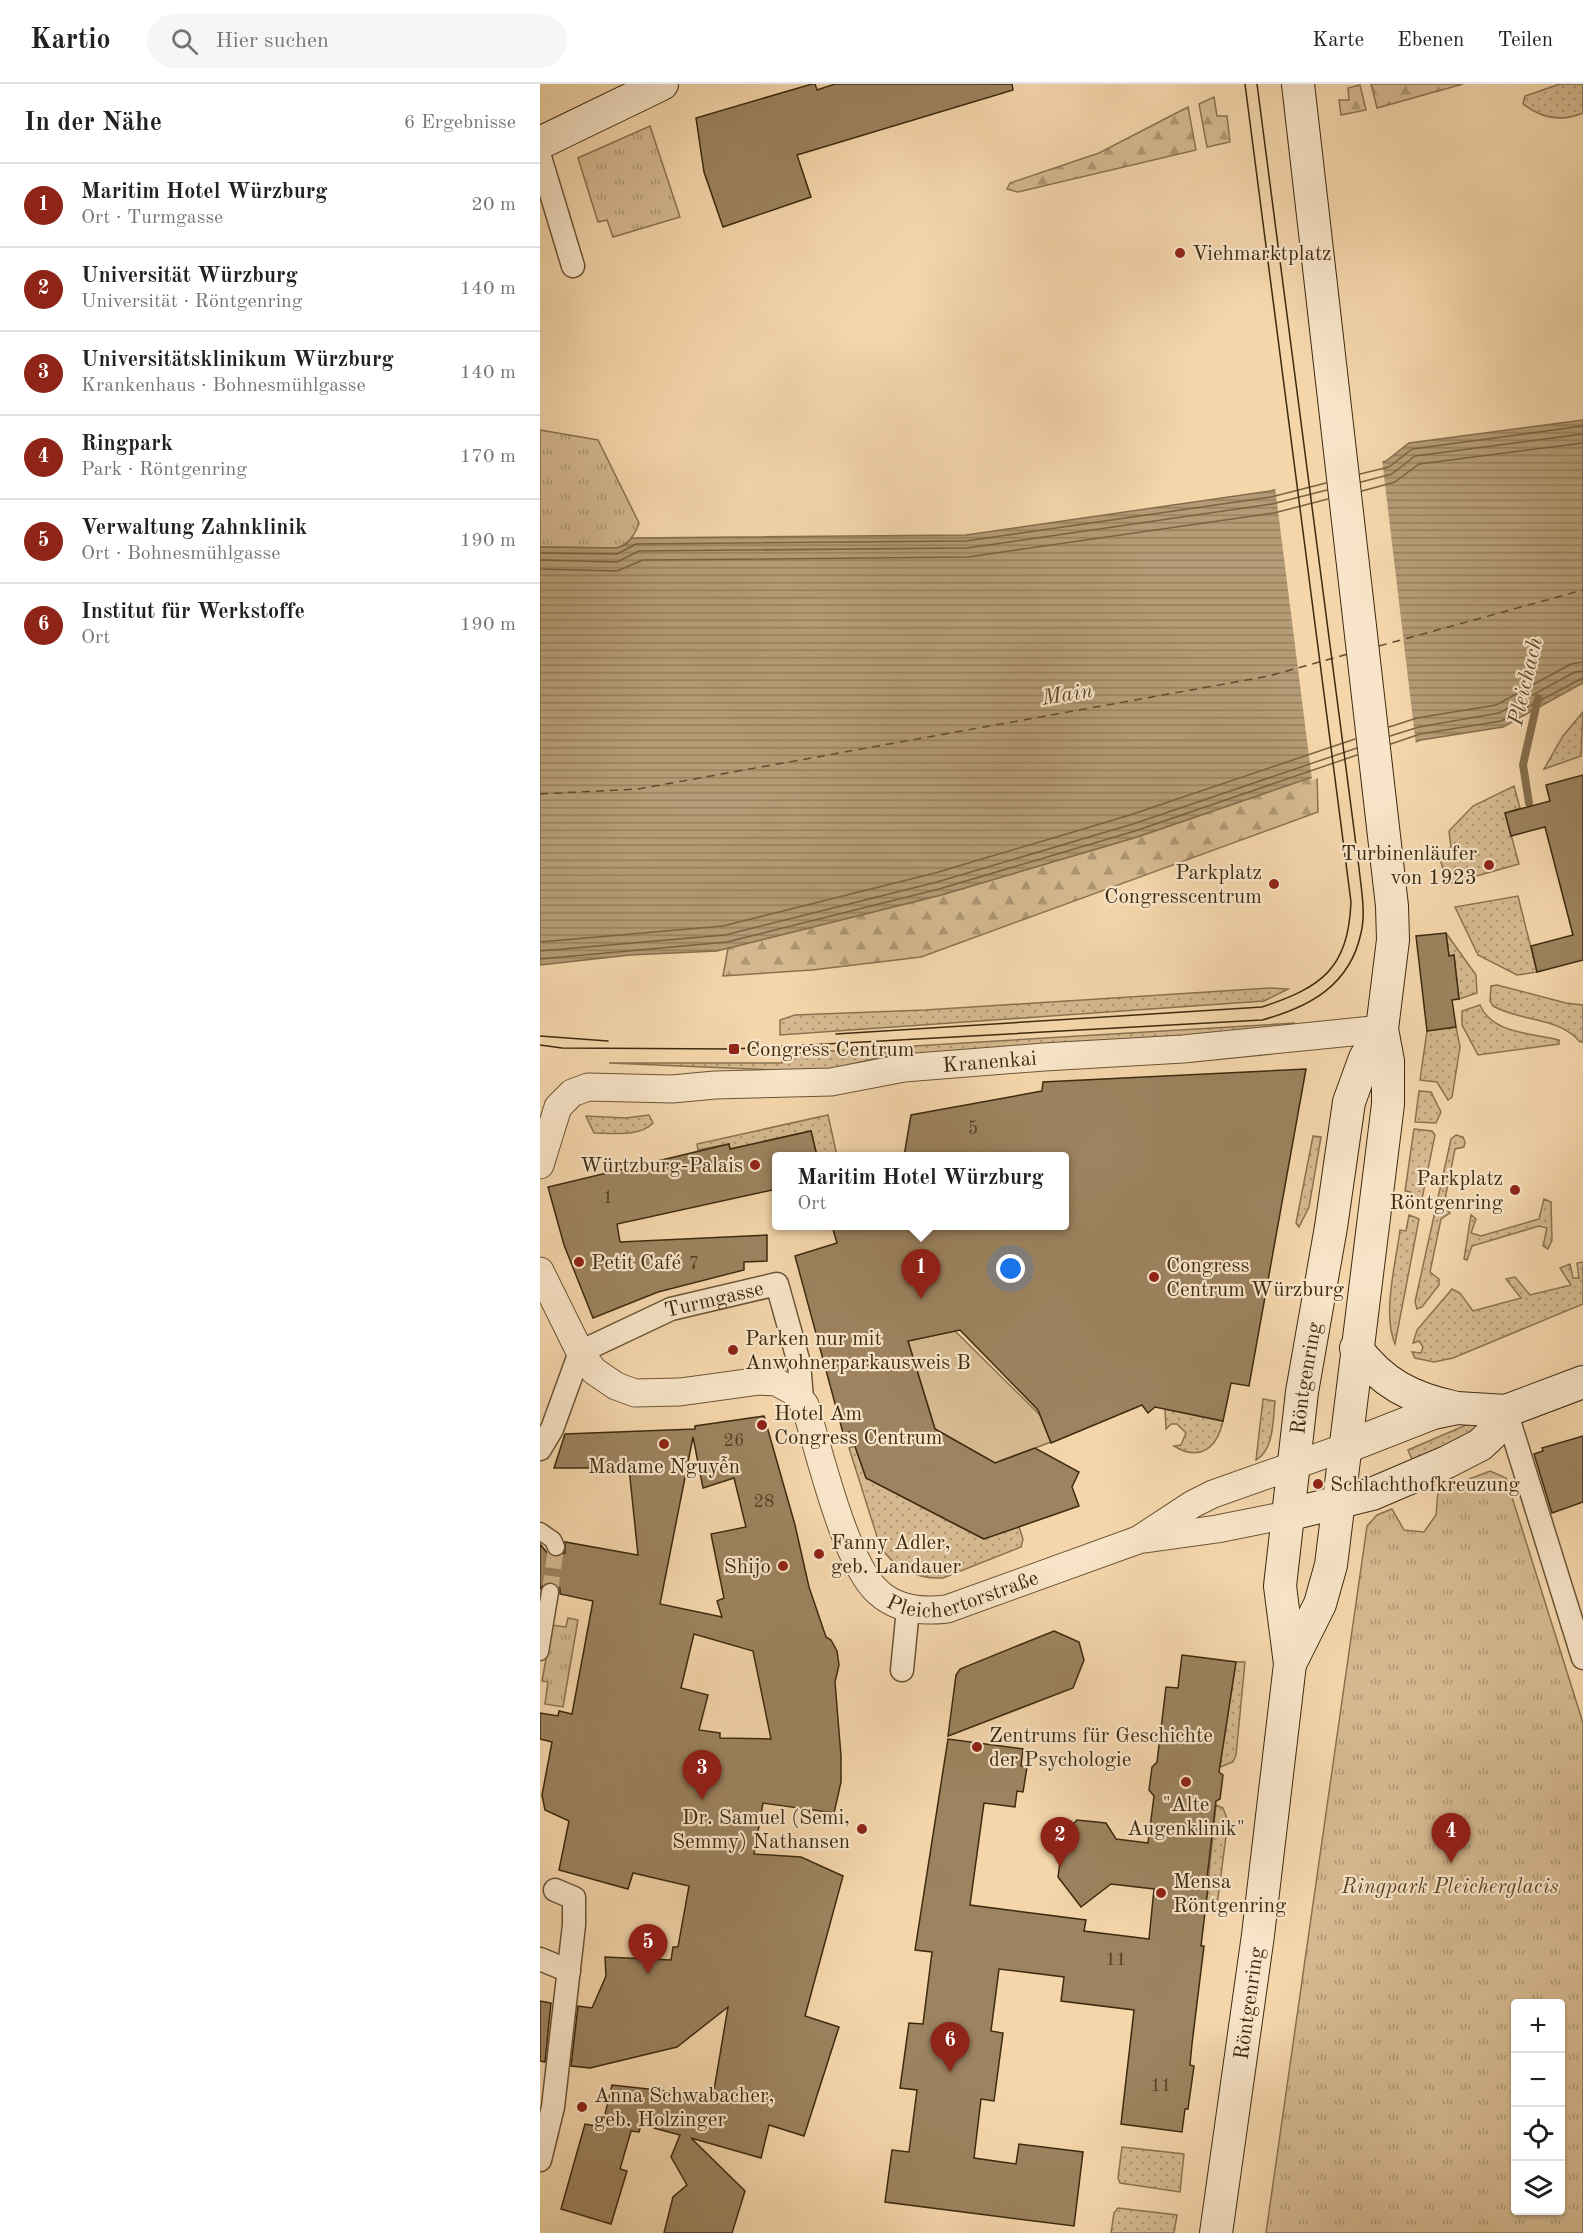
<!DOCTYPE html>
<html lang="de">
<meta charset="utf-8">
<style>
body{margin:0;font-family:"Old Standard TT",serif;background:#f6f6f6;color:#202124}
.controls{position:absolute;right:18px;bottom:18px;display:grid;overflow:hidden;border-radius:6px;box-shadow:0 2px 4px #0004}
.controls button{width:54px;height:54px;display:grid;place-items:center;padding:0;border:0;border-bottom:2px solid #e0e0e0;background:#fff;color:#202124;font:30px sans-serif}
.you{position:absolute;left:471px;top:1185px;width:21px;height:21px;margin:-15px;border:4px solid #fff;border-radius:50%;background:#1a73e8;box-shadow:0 0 0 9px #1a73e833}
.badge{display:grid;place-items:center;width:39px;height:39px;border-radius:50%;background:#8f2418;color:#fff;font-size:20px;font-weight:700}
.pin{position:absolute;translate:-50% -50px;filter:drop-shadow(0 2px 3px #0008)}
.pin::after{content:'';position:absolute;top:32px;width:21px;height:18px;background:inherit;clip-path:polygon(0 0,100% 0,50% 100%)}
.popup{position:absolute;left:232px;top:1068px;width:297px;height:78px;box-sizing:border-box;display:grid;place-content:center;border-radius:6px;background:#fff;filter:drop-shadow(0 2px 4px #0005);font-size:20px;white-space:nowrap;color:#757577}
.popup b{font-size:22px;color:#202124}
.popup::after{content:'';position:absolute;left:50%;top:100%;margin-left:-12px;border:12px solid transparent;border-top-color:#fff}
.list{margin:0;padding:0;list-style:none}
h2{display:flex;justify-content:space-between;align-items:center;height:78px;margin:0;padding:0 24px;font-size:26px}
h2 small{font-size:20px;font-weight:400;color:#757577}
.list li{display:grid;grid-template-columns:39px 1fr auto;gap:18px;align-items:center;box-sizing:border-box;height:84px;padding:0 24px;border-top:2px solid #e0e0e0}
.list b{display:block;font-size:22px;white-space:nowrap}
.list p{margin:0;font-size:20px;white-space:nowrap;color:#757577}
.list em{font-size:20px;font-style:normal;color:#757577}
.icon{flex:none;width:33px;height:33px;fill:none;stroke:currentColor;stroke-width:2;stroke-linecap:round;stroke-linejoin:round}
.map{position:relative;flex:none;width:1043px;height:2149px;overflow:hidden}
header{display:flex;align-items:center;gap:36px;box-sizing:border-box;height:84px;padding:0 30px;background:#fff;border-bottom:2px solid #e0e0e0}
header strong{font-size:28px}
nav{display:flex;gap:33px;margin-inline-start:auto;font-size:21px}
.search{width:420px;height:54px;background:#f6f6f6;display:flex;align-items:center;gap:15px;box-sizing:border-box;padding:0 21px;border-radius:33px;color:#757577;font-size:22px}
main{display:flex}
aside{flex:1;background:#fff}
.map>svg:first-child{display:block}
.grass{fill:url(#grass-dots);stroke:#8a7250;stroke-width:1.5}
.forest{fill:url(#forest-firs);stroke:#8a7250;stroke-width:1.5}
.park{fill:url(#park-tufts);stroke:#8a7250;stroke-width:1.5;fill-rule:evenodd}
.garden{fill:#d6b990;stroke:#8a7250;stroke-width:1.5}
.water{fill:url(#water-rules);stroke:#866e4d;stroke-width:1.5}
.pier{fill:#f5d6ab}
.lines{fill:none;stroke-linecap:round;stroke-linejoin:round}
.shore{stroke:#7a6342;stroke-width:1.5}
.stream{stroke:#866e4d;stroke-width:8}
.ferry{stroke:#614c2e;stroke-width:1.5;stroke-dasharray:8 6;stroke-linecap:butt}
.building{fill:#9d8360;stroke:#3d2a0f;stroke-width:1.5;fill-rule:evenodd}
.pedestrian-tunnel{stroke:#d0b48c;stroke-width:16;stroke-dasharray:16 8;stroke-linecap:butt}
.pedestrian-casing{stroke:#6b5536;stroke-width:19}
.minor-casing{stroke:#6b5536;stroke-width:25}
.tertiary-casing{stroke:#6b5536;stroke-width:29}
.secondary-casing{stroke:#3d2a0f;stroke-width:34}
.pedestrian{stroke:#f8e4c8;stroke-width:16}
.minor{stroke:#f8e4c8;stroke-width:22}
.tertiary{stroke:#f8e4c8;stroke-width:27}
.secondary{stroke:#f8e4c8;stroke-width:32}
.tram{stroke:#3d2a0f;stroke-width:1.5}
.poi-dot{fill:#8f2418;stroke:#f8e4c8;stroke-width:2}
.labels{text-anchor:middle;stroke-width:4.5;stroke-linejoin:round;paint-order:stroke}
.number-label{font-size:18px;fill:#554023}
.poi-label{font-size:21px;fill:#3d2a0f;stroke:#f8e4c8;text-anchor:start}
.street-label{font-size:21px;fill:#3d2a0f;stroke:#f8e4c8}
.park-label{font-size:21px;font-style:italic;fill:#5c4729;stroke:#f8e4c8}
.water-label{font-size:22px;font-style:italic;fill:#614c2e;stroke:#f8e4c8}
</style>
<header>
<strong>Kartio</strong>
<div class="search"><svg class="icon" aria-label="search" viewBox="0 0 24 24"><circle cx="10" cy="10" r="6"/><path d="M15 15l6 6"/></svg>Hier suchen</div>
<nav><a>Karte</a><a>Ebenen</a><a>Teilen</a></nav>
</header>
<main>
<aside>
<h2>In der Nähe<small>6 Ergebnisse</small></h2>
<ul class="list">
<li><span class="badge">1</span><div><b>Maritim Hotel Würzburg</b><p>Ort · Turmgasse</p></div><em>20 m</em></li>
<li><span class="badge">2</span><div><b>Universität Würzburg</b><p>Universität · Röntgenring</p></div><em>140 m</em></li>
<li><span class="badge">3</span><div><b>Universitätsklinikum Würzburg</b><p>Krankenhaus · Bohnesmühlgasse</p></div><em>140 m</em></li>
<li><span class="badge">4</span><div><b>Ringpark</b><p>Park · Röntgenring</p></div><em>170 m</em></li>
<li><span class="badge">5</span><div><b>Verwaltung Zahnklinik</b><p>Ort · Bohnesmühlgasse</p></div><em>190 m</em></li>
<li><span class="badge">6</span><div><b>Institut für Werkstoffe</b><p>Ort</p></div><em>190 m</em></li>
</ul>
</aside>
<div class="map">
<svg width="1043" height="2149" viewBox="0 0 1043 2149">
<defs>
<pattern id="grass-dots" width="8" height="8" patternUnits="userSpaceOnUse" patternTransform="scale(1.5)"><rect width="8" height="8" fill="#d6b990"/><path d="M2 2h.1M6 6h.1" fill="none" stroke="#af9774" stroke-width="1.8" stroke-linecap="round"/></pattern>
<pattern id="forest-firs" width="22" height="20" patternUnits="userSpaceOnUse" patternTransform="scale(1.5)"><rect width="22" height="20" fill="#d6b990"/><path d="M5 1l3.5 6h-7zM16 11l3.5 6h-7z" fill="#af9774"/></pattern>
<pattern id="park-tufts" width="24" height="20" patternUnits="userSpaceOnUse" patternTransform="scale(1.5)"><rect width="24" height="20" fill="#d6b990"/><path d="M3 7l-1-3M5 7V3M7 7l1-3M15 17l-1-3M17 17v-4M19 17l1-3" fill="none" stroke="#af9774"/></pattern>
<pattern id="water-rules" width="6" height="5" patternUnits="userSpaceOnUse" patternTransform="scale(1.5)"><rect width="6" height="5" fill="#b69c76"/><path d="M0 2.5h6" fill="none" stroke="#957f5f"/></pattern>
</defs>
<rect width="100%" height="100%" fill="#f5d6ab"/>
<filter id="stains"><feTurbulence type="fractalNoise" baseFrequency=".00333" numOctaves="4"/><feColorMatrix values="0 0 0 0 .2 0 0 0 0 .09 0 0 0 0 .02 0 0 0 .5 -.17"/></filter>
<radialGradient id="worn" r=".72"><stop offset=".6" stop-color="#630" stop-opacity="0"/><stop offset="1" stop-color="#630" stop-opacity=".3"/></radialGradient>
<path class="grass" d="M1020 0H1043V29C1022 38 1001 34 983 20L985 12Z
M1043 628 1041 672 1004 685 1023 652Z
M974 702 980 724 965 729 979 780 908 800 897 766 911 764 909 747 933 722Z
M978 812 997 888 977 891 938 871 915 823Z
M906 849 936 891 937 909 919 915 914 872H909Z
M957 901 1026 919 1043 921V958H1040C1020 933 981 938 953 922L950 917 951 902Z
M730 904 748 905 724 917 240 951V936L255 931 385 926Z
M940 921C952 949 989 949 1015 955L1019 956V960L938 971 922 941V927Z
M755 939 711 952 341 973 282 988 69 979H242V970Z
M916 943 920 963 912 1013 908 1016 897 998 880 996 887 947Z
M879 1007 891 1008 901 1028 896 1039 875 1038Z
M109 1031 113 1039C100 1053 73 1049 54 1049L46 1032 86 1034Z
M288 1031 297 1072H277L271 1047 190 1065 189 1060 158 1066 157 1060Z
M874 1045 892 1047 895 1051 881 1120 869 1119 871 1108 865 1107Z
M916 1051 923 1053 925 1058 924 1063 915 1065 904 1120 910 1129 901 1135 890 1188 899 1195V1201L882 1223 877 1225 875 1218 911 1055Z
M773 1052 781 1053 769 1123 759 1143 756 1139Z
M1004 1115 1011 1118 1012 1156 1008 1165 1003 1162 1007 1144 999 1142 932 1162 927 1176 924 1175 931 1131 936 1135 931 1149 941 1152 999 1135Z
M869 1131 879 1135 855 1260C842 1230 856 1178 860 1146L866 1147Z
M1043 1178V1220L913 1274 894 1278 875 1274 872 1268 881 1269 883 1263 879 1257 873 1259 877 1246 912 1205 920 1209 933 1227 981 1214 966 1195 975 1193 990 1211 1031 1201 1020 1184 1030 1180 1033 1194H1039L1037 1179Z
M723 1315 735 1317C733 1336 734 1366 716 1376Z
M625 1325 683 1337C677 1364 660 1378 634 1362L641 1361 646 1349 637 1340H631L626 1345Z
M949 1331 955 1335 874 1380 868 1366Z
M315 1362 326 1394 443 1455 479 1443 483 1455 481 1463 403 1494C375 1495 355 1485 340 1462L309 1364Z
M696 1578H705L696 1671 693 1678 680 1683Z
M676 1721 683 1724 688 1737 676 1829 665 1828Z
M582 2063 644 2070 640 2108 580 2099 578 2094Z
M578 2124 637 2131 634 2149H571L574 2129Z"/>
<path class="forest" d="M831 0H923L837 24Z
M820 1 826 26 801 31 799 16H809L808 4Z
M674 13 677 32H687L690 58 667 63 659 20Z
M648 23 656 66 478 108 467 105 470 99 559 69Z
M777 691 778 728 381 873 272 886 183 892 188 864 401 811 597 753Z"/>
<path class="park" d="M110 42 140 133 73 153 67 136 58 138 38 74Z
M0 346 58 356 99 439C95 451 89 460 77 464L0 463Z
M950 1387 966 1394 1043 1639V2149H726L827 1442 837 1431 852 1425 864 1446 884 1448 896 1431 898 1407ZM975 1920H1020V2126H975Z
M28 1534 38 1536 23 1623 5 1620 8 1598 2 1597 12 1541 26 1543Z"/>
<path class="garden" d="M415 1247 500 1331 511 1358 455 1379 395 1345 368 1257Z"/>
<path class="water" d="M1043 336V599L963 643 881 656 597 753 401 811 177 867 90 871 0 881V463L76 464 85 461 92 454 426 451 730 407 846 377 869 359Z"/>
<path class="pier" d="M842 375 876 661 772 696 735 403Z"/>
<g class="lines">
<path class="shore" d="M820 390 849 383 872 365 1043 342
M821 398 852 390 875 372 1043 350
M822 407 855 398 879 380 1043 359
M0 469 77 470 96 460 426 457 731 413 786 399
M0 476 77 478 99 467 427 464 732 420 787 406
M0 485 77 487 103 476 428 473 734 429 788 415
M849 643 877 634 956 621 1031 580 1043 578
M850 652 879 643 959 629 1035 588 1043 587
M851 660 880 650 961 637 1043 594
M0 858 183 842 395 789 590 731 815 655
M0 867 185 851 397 798 593 740 817 664
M0 875 187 858 399 805 595 747 817 671"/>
<path class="stream" d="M989 719 983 681 998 614"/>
<path class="ferry" d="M839 562 1043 506
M0 710 98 705 729 592 808 570"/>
</g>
<path class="building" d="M272 0H275L277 6 295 0H472L473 6 257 71 271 113 183 143 164 88 156 34Z
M1043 691V876L997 888 991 862 1033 851 1005 743 971 752 965 729 1010 717 1006 701Z
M906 849 909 872 914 871 919 915 912 916 916 943 887 947 876 852Z
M766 985 709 1302 691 1299 683 1337 615 1323 608 1329 602 1321 511 1359 498 1326 420 1246 368 1257 395 1345 455 1379 495 1364 539 1388 532 1403 539 1422 444 1455 326 1394 310 1348 303 1349 255 1172 297 1159 292 1142H525V1072H364L371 1031 502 1007 503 998Z
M271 1047 277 1072H237V1105L77 1140 80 1158 227 1151V1177L204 1178V1186L118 1208 53 1234 24 1161 8 1103 189 1060 190 1065Z
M224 1332 255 1441 269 1503 286 1553 291 1556 297 1567 299 1581 295 1598 301 1672V1698L294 1729 223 1719 214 1770 261 1773 303 1792 265 1932 299 1943 264 2052 229 2041 221 2074 151 2054 205 2107 192 2149H124L133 2113 147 2101 131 2073 140 2051 114 2044 105 2028 99 2048 91 2047 80 2085 87 2087 71 2140 21 2125 45 2040 62 2043 72 2001 173 2012 188 1923 137 1963 50 1984 31 1982 38 1922 52 1924 66 1892 65 1873 131 1876 133 1863H138L149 1802 93 1789 88 1805 19 1786 29 1737 5 1726 2 1711 12 1658 0 1655V1629L18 1632 19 1627 32 1630 53 1517 20 1510V1504L12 1498H6L0 1505V1460L9 1471 15 1473 25 1469V1458L98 1471 89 1384H14L25 1350 155 1345V1342ZM153 1353 163 1404 194 1394 206 1443 171 1450 184 1514 177 1517 182 1533 120 1520ZM154 1550 213 1567 231 1655 180 1654V1649L159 1646 168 1611 141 1604Z
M1043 1352V1418L1012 1429 994 1370 1003 1367 1002 1364Z
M514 1547 539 1558 544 1576 533 1604 408 1652 416 1591 420 1585Z
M642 1571 696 1578 679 1688 683 1691 680 1715 676 1717 667 1794 669 1795 661 1862H664L652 1960 650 1981 654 1982 648 2025H645L642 2048 581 2040 594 1926 521 1917 524 1893 459 1885 451 1947 463 1949 454 2017 441 2015 434 2074 476 2080 479 2060 543 2068 534 2142 345 2118 352 2066 369 2068 377 2006 360 2004 369 1939 383 1940 392 1868 375 1866 408 1655 483 1665 481 1682 487 1683 483 1708 477 1707 475 1723 444 1719 430 1821 546 1836 544 1847 609 1855 614 1805 571 1800 541 1823 518 1793 524 1749 537 1736 566 1739 576 1755 608 1759 614 1712 609 1706 612 1683 617 1678 626 1603 638 1604Z
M0 1917 11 1919 5 1978 0 1977Z"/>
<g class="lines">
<path class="pedestrian-tunnel" d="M10 1508 16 1463"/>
<g class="pedestrian-casing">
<path id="pedestrian" d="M0 1447 13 1456 16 1463
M0 1568 10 1508"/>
</g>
<g class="minor-casing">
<g id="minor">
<path d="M0 73 33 182"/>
<path d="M966 1327 1043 1574"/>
<path id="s1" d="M0 1365 12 1345 40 1268 131 1225 237 1200 259 1279 262 1315"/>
<path d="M362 1586 368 1525"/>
<path d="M0 1875 29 1887"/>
<path d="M0 2076 13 2023 34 1841V1814L15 1806"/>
</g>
</g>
<g class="tertiary-casing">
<g id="tertiary">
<path id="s2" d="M0 1081 18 1023 32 1009 48 1003 132 1005 175 1001 291 998 364 984 504 973 643 965 842 945"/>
<path id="s3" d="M0 1187 40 1268 54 1287 76 1302 95 1309 140 1308 220 1297 236 1298 253 1307 265 1321C279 1367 305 1479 338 1508 357 1526 382 1528 407 1525L598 1456 653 1420 673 1410 806 1363"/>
<path d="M605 1455 677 1445 747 1431"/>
</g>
</g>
<g class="secondary-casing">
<g id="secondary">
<path d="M0 59 122 0"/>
<path d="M816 1264C842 1299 871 1314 913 1323"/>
<path d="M806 1363 893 1329 917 1324 966 1327 1043 1298"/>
<path d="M747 1431 832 1410 907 1378 940 1361 957 1345 966 1327"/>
<path d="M750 1580 780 1520 791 1481 848 1020V977L842 945 853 856 852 822 758 0"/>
<path id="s4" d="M676 2149 718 1851 750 1580 740 1502 762 1308 791 1143 809 1018 825 974 842 945"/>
</g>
</g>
<use href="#pedestrian" class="pedestrian"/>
<use href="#minor" class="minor"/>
<use href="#tertiary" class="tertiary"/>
<use href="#secondary" class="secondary"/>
<path class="tram" d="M296 950 722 923C782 903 808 885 811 818L705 0
M0 952 68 957
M0 961 22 964 194 965 722 936C770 923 810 901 821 849 826 829 821 804 819 784L717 0"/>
</g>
<g class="poi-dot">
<circle cx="640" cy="169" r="6"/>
<circle cx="949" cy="781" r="6"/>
<circle cx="734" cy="800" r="6"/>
<rect x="188" y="959" width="12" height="12" rx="3"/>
<circle cx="215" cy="1081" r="6"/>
<circle cx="975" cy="1106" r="6"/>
<circle cx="39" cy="1178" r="6"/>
<circle cx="614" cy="1193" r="6"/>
<circle cx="193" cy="1266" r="6"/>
<circle cx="222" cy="1341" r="6"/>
<circle cx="124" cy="1360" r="6"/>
<circle cx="778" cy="1400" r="6"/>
<circle cx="279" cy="1470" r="6"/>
<circle cx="243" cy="1482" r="6"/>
<circle cx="437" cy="1663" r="6"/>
<circle cx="646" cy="1698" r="6"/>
<circle cx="322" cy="1745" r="6"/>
<circle cx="621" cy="1809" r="6"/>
<circle cx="42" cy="2023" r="6"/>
</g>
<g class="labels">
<g class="number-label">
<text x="433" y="1050">5</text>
<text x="68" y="1119">1</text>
<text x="154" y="1185">7</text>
<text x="194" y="1362">26</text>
<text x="224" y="1423">28</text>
<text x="576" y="1881">11</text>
<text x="621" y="2007">11</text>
</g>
<g class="poi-label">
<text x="652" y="176">Viehmarktplatz</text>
<text x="937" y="776" text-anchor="end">Turbinenläufer<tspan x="937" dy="24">von 1923</tspan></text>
<text x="722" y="795" text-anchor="end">Parkplatz<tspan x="722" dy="24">Congresscentrum</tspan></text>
<text x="206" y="972">Congress Centrum</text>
<text x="203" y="1088" text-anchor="end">Würtzburg-Palais</text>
<text x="963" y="1101" text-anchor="end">Parkplatz<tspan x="963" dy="24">Röntgenring</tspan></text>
<text x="51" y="1185">Petit Café</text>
<text x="626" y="1188">Congress<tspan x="626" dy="24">Centrum Würzburg</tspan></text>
<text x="205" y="1261">Parken nur mit<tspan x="205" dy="24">Anwohnerparkausweis B</tspan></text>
<text x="234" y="1336">Hotel Am<tspan x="234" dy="24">Congress Centrum</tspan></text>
<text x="124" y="1389" text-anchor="middle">Madame Nguyễn</text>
<text x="790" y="1407">Schlachthofkreuzung</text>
<text x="291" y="1465">Fanny Adler,<tspan x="291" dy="24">geb. Landauer</tspan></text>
<text x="231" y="1489" text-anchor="end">Shijo</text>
<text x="449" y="1658">Zentrums für Geschichte<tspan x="449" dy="24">der Psychologie</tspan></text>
<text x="646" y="1727" text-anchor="middle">"Alte<tspan x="646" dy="24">Augenklinik"</tspan></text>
<text x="310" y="1740" text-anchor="end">Dr. Samuel (Semi,<tspan x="310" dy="24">Semmy) Nathansen</tspan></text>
<text x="633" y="1804">Mensa<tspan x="633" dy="24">Röntgenring</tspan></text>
<text x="54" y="2018">Anna Schwabacher,<tspan x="54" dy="24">geb. Holzinger</tspan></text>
</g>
<g class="street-label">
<text dy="7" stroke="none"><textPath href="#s2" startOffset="501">Kranenkai</textPath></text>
<text dy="7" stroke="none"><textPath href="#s1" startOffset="250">Turmgasse</textPath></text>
<text dy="7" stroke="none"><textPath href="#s4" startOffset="862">Röntgenring</textPath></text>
<text dy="7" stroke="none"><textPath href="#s3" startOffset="634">Pleichertorstraße</textPath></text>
<text dy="7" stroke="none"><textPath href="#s4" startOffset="232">Röntgenring</textPath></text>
</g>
<g class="park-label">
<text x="910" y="1809">Ringpark Pleicherglacis</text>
</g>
<g class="water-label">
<text transform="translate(984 597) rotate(-77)" y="8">Pleichach</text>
<text transform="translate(527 609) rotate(-9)" y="8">Main</text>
</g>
</g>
<rect width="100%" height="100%" filter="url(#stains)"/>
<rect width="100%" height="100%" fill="url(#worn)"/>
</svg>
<div class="controls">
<button>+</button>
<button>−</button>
<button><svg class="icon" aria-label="locate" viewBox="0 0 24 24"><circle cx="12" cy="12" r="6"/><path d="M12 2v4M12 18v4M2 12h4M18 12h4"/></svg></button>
<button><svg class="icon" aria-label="layers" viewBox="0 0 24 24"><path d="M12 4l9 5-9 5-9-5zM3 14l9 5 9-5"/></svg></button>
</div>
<div class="you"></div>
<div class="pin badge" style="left:381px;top:1215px">1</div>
<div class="popup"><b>Maritim Hotel Würzburg</b>Ort</div>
<div class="pin badge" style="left:520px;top:1783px">2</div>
<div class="pin badge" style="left:162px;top:1716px">3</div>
<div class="pin badge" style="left:911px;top:1779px">4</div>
<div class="pin badge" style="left:108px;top:1890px">5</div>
<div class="pin badge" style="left:410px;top:1988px">6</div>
</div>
</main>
